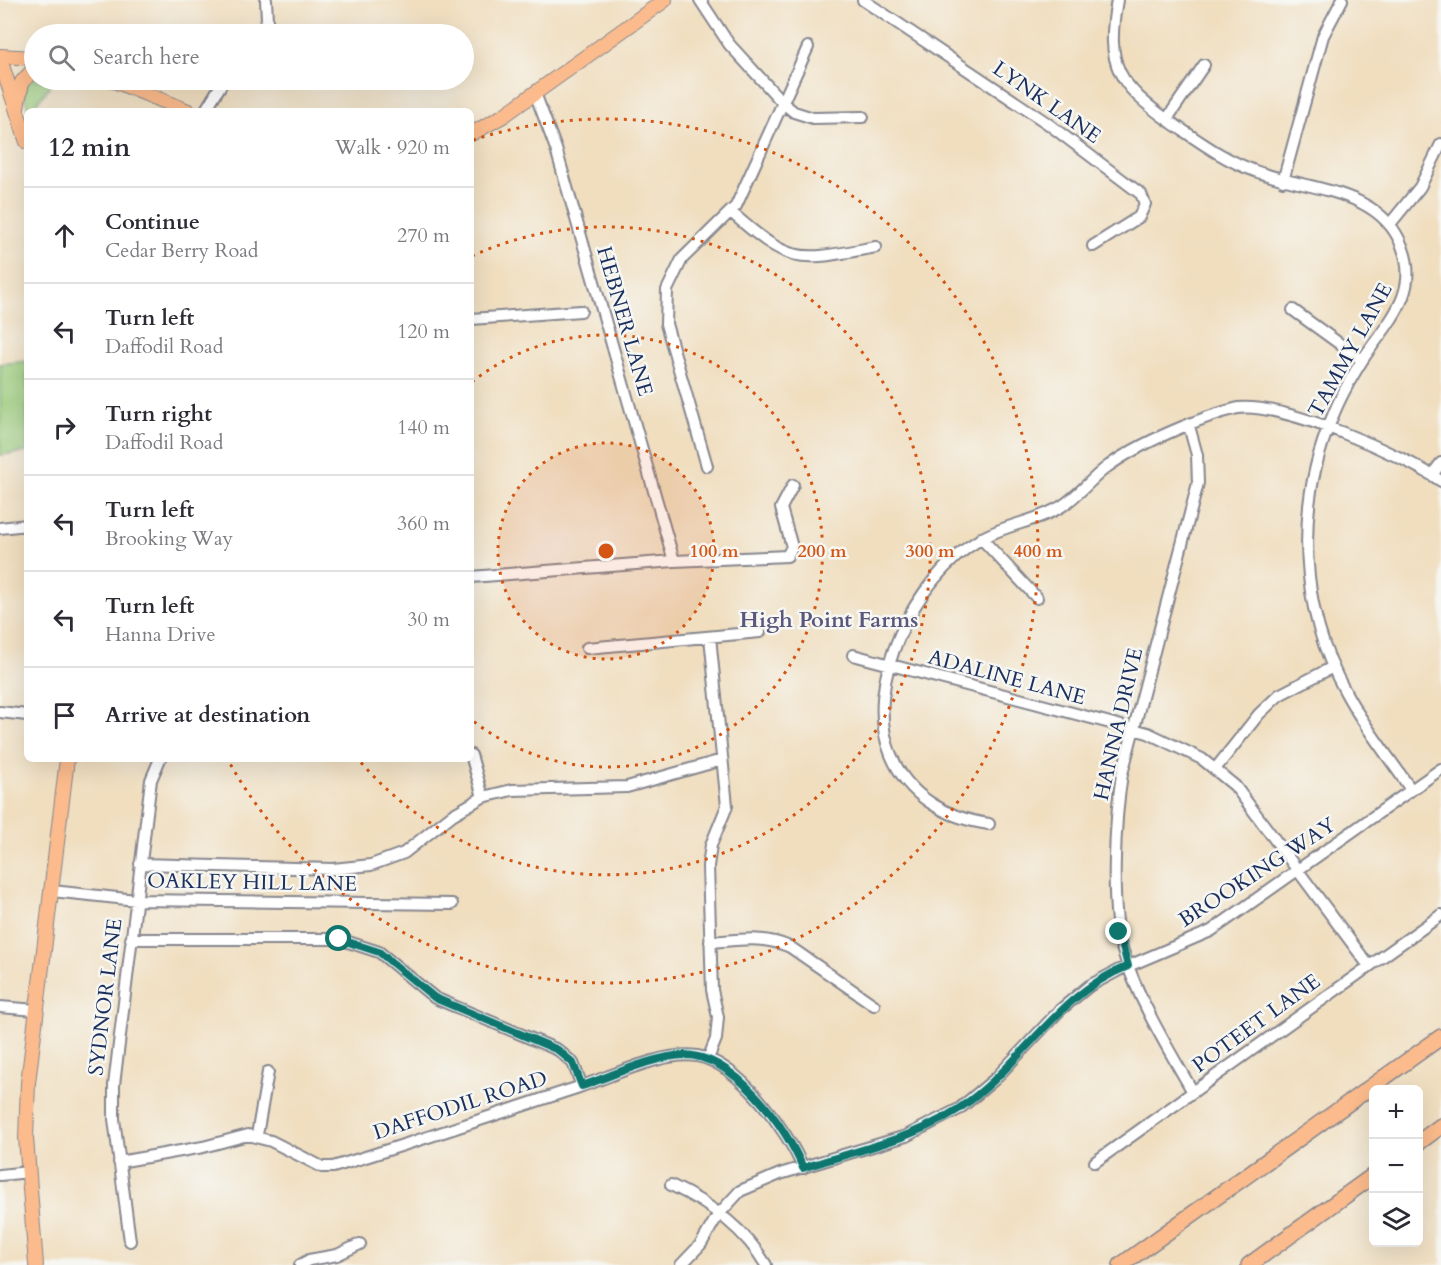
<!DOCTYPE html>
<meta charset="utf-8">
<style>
body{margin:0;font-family:Cardo,serif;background:#f2f2f3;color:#2b2b33}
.controls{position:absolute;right:18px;bottom:18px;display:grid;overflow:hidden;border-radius:9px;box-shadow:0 6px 24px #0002}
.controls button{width:54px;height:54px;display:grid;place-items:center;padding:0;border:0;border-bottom:2px solid #e1e1e2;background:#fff;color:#2b2b33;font:30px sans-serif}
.stop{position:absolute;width:18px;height:18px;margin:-14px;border:4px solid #0f766e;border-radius:50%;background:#fff}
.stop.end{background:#0f766e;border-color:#fff;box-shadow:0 2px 6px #0008}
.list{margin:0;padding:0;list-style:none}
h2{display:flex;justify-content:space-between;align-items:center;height:78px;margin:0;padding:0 24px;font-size:26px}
h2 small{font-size:20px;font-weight:400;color:#7c7c81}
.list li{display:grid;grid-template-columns:39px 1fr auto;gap:18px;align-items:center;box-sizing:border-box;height:96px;padding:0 24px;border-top:2px solid #e1e1e2}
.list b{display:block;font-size:22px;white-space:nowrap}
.list p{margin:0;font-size:20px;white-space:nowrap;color:#7c7c81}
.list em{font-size:20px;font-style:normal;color:#7c7c81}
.icon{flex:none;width:33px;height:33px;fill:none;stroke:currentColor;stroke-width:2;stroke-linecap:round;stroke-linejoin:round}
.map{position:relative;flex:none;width:1441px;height:1265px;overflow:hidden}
.search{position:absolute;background:#fff;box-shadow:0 6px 24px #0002;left:24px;top:24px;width:450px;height:66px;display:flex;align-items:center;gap:15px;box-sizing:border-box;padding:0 21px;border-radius:33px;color:#7c7c81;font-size:22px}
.panel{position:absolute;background:#fff;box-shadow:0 6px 24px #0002;left:24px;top:108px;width:450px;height:654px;border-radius:9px}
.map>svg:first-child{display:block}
.green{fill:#99ca79;stroke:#5a7c6c;stroke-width:1.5}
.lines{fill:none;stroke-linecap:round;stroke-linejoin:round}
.minor-casing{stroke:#86868e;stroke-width:14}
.major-casing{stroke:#86868e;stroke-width:16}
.highway-casing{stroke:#86868e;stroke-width:18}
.minor{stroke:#fff;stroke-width:10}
.major{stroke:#fbbb8c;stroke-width:14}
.highway{stroke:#fbbb8c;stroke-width:15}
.route{stroke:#0f766e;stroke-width:8}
.ring{fill:none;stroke:#d45514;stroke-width:3;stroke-dasharray:3 6}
.labels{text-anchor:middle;stroke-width:5;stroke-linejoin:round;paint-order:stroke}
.street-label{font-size:21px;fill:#1b2f5e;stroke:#f6f6f2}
.neighbourhood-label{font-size:22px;font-weight:bold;fill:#5a567c;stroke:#f6f6f2}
.centre{fill:#d45514;stroke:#f6f6f2;stroke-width:3}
.ring-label{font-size:18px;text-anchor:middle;font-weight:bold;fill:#d45514;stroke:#f6f6f2;stroke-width:5;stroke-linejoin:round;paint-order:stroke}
</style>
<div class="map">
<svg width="1441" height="1265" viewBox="0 0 1441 1265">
<rect width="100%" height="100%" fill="#f6f6f2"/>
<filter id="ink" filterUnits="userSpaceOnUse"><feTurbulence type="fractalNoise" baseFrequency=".0167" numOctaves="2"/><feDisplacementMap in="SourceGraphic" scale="12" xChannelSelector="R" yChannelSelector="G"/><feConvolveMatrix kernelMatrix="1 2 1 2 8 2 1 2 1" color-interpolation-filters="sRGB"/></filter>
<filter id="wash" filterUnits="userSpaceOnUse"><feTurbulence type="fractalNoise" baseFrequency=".008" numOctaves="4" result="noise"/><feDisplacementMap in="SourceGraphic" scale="24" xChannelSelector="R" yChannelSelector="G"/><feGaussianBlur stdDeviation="1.35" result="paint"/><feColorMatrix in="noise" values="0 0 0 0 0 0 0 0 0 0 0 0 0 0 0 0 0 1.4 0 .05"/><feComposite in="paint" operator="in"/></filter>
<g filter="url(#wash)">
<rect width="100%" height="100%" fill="#f0debf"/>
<path class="green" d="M34 74V80H55L30 111C21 95 24 87 34 74Z
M27 361V452L0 455V364Z"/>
</g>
<g filter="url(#ink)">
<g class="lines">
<g class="minor-casing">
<path id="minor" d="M700 0 729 44 783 103 794 112 813 118 863 117
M863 0 1047 123 1141 194 1145 204 1139 217 1093 246
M1117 0C1105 66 1118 85 1172 123 1199 141 1224 160 1255 171 1306 190 1380 188 1402 246 1421 293 1387 323 1363 359 1351 378 1340 397 1332 418 1295 505 1299 610 1346 693 1364 727 1390 758 1411 790
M262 34 267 19 266 0
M535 93 556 149 674 561
M205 111 224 80
M1167 119 1204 65
M1283 181 1323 36 1342 0
M731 212C792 266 798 261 876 247
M1390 224 1420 187 1441 144
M1293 310 1362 360
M471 319 581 311
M1189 426 1197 455 1198 483 1122 774C1115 819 1110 906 1122 948 1137 998 1167 1047 1193 1092
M707 466 666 324 667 290 682 259 736 206 808 47
M1432 475 1441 463
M0 528 27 525
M981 538 1037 598
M471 577 674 561 787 556 792 547 781 508 793 485
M587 648 760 632
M853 655 1148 733 1202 759 1235 786 1369 966
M0 712 27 715
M471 755 483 797
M1216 768 1259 714 1279 695 1333 667
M989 824C946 818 908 796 891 755 861 683 916 577 979 540 1005 524 1037 522 1062 506 1079 495 1091 479 1107 467 1138 444 1200 417 1238 408 1284 403 1402 454 1441 481
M140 864 333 869 371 865 404 853 452 815 483 797 512 790 627 787 722 760
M52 891 136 900 452 904
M131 939H339L379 952 435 998 558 1050 573 1063 582 1086
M710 942C738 940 764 935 790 947L874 1005
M0 1007 36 1010
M708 1059 716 1039 718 1017 712 990 708 866 711 845 727 806 710 637
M257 1135 268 1072
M119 1162 203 1147 248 1135 271 1141 322 1167H333C416 1142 497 1114 579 1087 613 1076 662 1051 697 1056 739 1063 788 1131 803 1168
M1095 1162 1441 915
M0 1175 29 1172
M671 1185C709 1203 745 1229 766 1265
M130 1241 114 1119V1085L151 780 160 759
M300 1265 309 1260 337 1255 360 1244
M681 1265 701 1244 718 1215 740 1191 780 1174 906 1136 959 1109 995 1079 1060 1010 1089 986 1119 970 1211 931 1441 769"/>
</g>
<g class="major-casing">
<path id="major" d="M0 56 34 58
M0 59 27 142
M112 80 188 111
M17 107 22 82 34 69
M471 134 503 116 665 0
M36 1265 26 1138 28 1083 67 759"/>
</g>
<g class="highway-casing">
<path id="highway" d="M1418 1143 1441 1126
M1121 1265 1441 1037
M1249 1265 1374 1175"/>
</g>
<use href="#minor" class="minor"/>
<use href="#major" class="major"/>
<use href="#highway" class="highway"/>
</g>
</g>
<g class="lines" filter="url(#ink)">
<path class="route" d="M339 939 379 952 435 998 558 1050 573 1063 582 1086C611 1076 654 1056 684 1055 734 1055 786 1126 803 1168 860 1149 922 1138 971 1100 1027 1057 1060 993 1128 966L1119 932"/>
</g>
<circle cx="606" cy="551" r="108" fill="#d45514" fill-opacity=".12"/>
<g class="ring">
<circle cx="606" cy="551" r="108"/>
<path d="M472 382A216 216 0 1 1 472 720"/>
<path d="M472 256A324 324 0 1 1 358 759"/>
<path d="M473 140A432 432 0 1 1 228 760"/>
</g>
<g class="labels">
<g class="street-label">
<text transform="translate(1047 102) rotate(35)" y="7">LYNK LANE</text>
<text transform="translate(625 321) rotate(74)" y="7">HEBNER LANE</text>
<text transform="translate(1350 350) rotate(-61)" y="7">TAMMY LANE</text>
<text transform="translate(1007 677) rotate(15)" y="7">ADALINE LANE</text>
<text transform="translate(1118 724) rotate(-77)" y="7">HANNA DRIVE</text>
<text transform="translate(1257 872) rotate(-33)" y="7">BROOKING WAY</text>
<text transform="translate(252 882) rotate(1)" y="7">OAKLEY HILL LANE</text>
<text transform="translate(105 997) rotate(-83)" y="7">SYDNOR LANE</text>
<text transform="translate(1256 1023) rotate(-36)" y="7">POTEET LANE</text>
<text transform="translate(460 1105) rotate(-18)" y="7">DAFFODIL ROAD</text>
</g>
<g class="neighbourhood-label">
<text x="829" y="627">High Point Farms</text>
</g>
</g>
<circle cx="606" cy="551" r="9" class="centre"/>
<g class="ring-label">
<text x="714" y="557">100 m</text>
<text x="822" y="557">200 m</text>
<text x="930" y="557">300 m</text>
<text x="1038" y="557">400 m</text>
</g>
</svg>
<div class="controls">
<button>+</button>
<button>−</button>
<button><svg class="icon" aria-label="layers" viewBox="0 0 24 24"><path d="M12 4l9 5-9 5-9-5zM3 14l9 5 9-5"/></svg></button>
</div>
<div class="stop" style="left:339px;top:939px"></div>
<div class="stop end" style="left:1119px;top:932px"></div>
<div class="search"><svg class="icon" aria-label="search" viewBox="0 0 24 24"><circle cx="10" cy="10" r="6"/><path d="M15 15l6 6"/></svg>Search here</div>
<section class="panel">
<h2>12 min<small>Walk · 920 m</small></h2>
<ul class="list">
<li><svg class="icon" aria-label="ahead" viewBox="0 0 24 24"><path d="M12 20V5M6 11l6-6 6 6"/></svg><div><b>Continue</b><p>Cedar Berry Road</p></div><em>270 m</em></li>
<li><svg class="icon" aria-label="left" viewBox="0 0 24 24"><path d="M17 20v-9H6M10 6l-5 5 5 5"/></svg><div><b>Turn left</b><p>Daffodil Road</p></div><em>120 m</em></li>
<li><svg class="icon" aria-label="right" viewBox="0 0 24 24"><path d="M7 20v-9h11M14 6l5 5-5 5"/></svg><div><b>Turn right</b><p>Daffodil Road</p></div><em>140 m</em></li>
<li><svg class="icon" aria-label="left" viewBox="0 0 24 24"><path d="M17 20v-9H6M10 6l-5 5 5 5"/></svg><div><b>Turn left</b><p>Brooking Way</p></div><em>360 m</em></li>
<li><svg class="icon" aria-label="left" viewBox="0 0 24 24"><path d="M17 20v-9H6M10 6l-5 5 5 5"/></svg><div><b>Turn left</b><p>Hanna Drive</p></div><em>30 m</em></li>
<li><svg class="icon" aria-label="arrive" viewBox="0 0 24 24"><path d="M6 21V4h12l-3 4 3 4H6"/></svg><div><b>Arrive at destination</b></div></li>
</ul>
</section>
</div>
